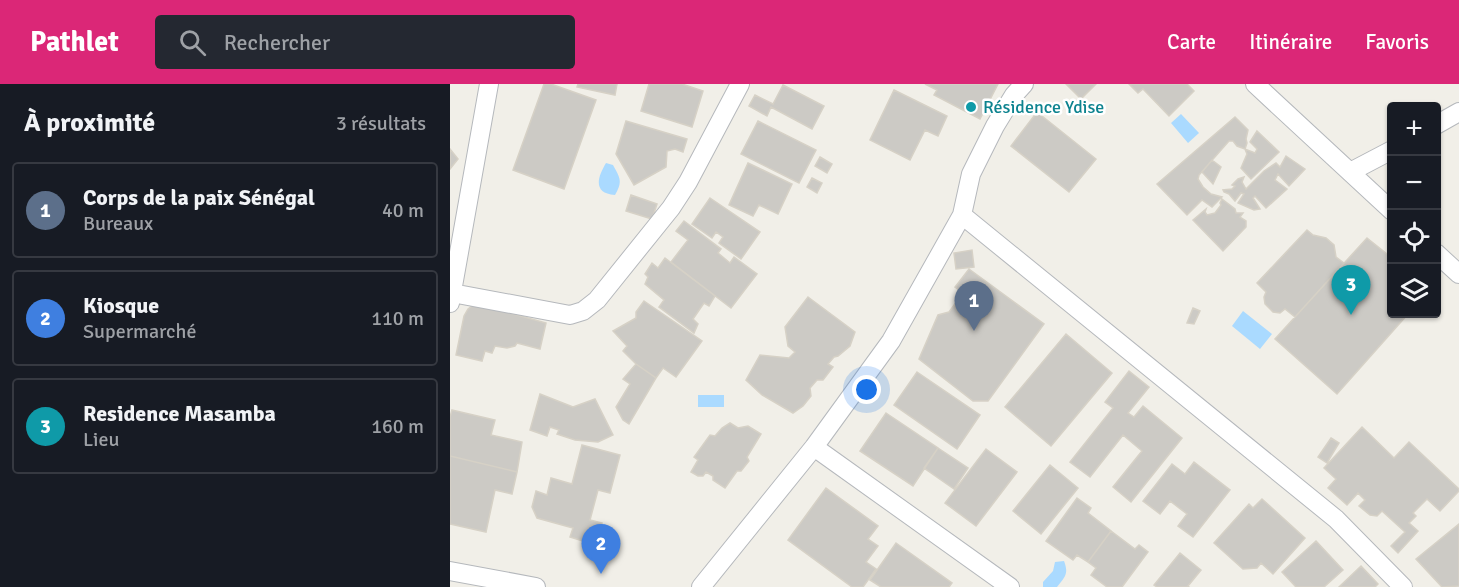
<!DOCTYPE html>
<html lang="fr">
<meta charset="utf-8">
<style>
body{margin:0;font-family:Signika,sans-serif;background:#242831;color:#f1f3f6}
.controls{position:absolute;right:18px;top:18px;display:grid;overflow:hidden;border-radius:6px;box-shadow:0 2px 4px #0004}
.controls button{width:54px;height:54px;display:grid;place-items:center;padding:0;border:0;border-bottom:2px solid #363941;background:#171b24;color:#f1f3f6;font:30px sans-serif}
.you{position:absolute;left:417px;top:306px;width:21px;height:21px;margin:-15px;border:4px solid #fff;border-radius:50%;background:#1a73e8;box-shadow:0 0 0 9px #1a73e833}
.badge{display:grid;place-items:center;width:39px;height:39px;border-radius:50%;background:#db2777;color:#fff;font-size:20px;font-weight:700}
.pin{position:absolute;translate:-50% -50px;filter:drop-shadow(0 2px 3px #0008)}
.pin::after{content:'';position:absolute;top:32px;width:21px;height:18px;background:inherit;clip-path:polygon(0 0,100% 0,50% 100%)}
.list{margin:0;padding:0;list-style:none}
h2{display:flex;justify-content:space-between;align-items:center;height:78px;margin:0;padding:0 24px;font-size:26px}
h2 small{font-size:20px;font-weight:400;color:#9ea1a6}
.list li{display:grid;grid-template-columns:39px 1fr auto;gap:18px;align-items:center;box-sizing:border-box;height:96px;margin:0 12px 12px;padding:0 12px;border:2px solid #363941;border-radius:6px}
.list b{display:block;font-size:22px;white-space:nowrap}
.list p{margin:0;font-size:20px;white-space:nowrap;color:#9ea1a6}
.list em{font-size:20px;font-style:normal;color:#9ea1a6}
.icon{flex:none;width:33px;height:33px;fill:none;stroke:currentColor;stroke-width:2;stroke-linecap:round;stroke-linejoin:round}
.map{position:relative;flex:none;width:1009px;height:503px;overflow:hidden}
header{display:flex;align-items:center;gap:36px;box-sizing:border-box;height:84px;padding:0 30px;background:#db2777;color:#fff}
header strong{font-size:28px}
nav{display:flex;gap:33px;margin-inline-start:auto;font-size:21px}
.search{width:420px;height:54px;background:#242831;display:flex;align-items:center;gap:15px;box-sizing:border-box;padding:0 21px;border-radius:6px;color:#9ea1a6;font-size:22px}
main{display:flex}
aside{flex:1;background:#171b24}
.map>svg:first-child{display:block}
.water{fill:#aadaff}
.building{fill:#cccac5;stroke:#d6d1c6;stroke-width:1.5}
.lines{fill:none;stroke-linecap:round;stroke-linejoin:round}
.street-casing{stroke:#b5b8bc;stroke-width:20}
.street{stroke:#fff;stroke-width:18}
.culture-dot{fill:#0f9aa8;stroke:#fff;stroke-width:2}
.labels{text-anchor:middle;stroke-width:5;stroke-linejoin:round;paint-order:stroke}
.culture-label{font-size:18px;fill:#0d838f;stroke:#fff;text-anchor:start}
</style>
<header>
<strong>Pathlet</strong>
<div class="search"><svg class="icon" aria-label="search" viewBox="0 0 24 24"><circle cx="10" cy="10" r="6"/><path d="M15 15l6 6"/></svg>Rechercher</div>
<nav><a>Carte</a><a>Itinéraire</a><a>Favoris</a></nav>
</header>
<main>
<aside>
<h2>À proximité<small>3 résultats</small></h2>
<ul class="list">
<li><span class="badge" style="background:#5c6f8a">1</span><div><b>Corps de la paix Sénégal</b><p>Bureaux</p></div><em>40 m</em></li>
<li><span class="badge" style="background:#3f7fe0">2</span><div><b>Kiosque</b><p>Supermarché</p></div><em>110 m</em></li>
<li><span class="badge" style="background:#0f9aa8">3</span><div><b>Residence Masamba</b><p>Lieu</p></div><em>160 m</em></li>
</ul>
</aside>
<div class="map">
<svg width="1009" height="503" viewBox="0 0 1009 503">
<rect width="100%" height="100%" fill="#f1efe8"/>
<path class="water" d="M731 30 749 49 738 59 721 39Z
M156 79 163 81C170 94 173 97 165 111 143 109 147 94 156 79Z
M793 227 822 250 810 265 782 242Z
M248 311H274V323H248Z
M614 477C619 490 615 493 607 503H593V498L603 487 605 478Z"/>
<path class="building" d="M94 0H101L146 16 114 105 63 86Z
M128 0H167L165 11 127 3Z
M199 0H232L253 7 242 43 191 27Z
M475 0H548L530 35 484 11 487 6Z
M616 0H646L631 15Z
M679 0H737L744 7 719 32 693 5 688 9Z
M333 1 374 22 362 45 321 23 317 32 299 22 305 11 323 20Z
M444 6 497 32 488 52 475 46 460 76 420 56Z
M587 28 646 75 619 108 561 62Z
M785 33 798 46 796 55 797 59 795 65 787 62 783 57H779L749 91 748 95 753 103 761 110 772 113 762 123 752 116 737 131 707 100Z
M176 37 237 55 233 68 225 65 217 67 216 83 184 101 166 70Z
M308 37 366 66 349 99 291 70Z
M807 47 829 68 801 95 791 84 797 70 795 65 805 69 807 65 800 58Z
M0 65 8 75 0 85Z
M836 72 855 85 839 102 828 90 825 96 837 105 816 124 805 112 803 114 810 125 804 126 788 119 794 110 791 109 785 117 779 110 774 108 773 106 782 105 785 102 782 101 788 95 794 93 792 98 796 105 814 87 826 79 830 83Z
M370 73 382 80 377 89 365 82Z
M762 76 771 83 763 100 752 88Z
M298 79 342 100 328 130 309 121 303 132 279 121Z
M362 94 372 99 367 109 357 103Z
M181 111 207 120 202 135 176 127Z
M260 114 310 148 291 175 269 159 273 153 266 148 262 154 242 140Z
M772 115 785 125 786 129H793L790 133 796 137V143L773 167 743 136 756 125 755 128 757 131 765 129 771 121 770 119Z
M234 137 271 165 268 169 280 179 284 173 307 190 281 224 221 178 238 156 226 147Z
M857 146 863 151 876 154 884 161 886 173 894 179 845 233 835 225 830 229 823 228 815 220 814 213 816 208 807 199Z
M917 154 942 174V230H958L887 310 825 255Z
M522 166 524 183 506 185 504 169Z
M215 174 265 212 259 222 254 219 243 235 248 240 244 249 209 223 214 216 195 200 198 193 195 190 202 179 208 184Z
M519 185 594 240 538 317H523L469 275 488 231 499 228 513 209 505 203Z
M358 213 405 248 400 262 388 272 384 273 378 280 383 283 373 296H367L360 304 361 312 353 322 343 329 312 311 296 296 310 271 339 274 345 268 338 262 335 243Z
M194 217 252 257 226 293 213 284 206 294 186 280 173 267 177 262 163 247 186 234V228Z
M31 221 96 239 90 265 67 259 65 262 57 264 45 262 42 269 35 267 32 277 6 271 14 232 18 225 22 222Z
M743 224 750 227 744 240 737 239Z
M616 250 662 289 601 362 555 323Z
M186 280 206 294 179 340 173 336 166 323 180 300 173 295Z
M679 287 699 303 678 329 684 333 693 322 732 354 681 418 663 403 692 367 673 351 640 393 620 378 663 324 655 318Z
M467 288 530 331 507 365 444 321Z
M90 310 123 323 145 315 163 351 148 358 125 356 107 350 109 346 100 343 97 352 80 346Z
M2 326 45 336 41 351 72 358 67 388 0 372V333Z
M436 329 488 364 463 402 410 367Z
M280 339 288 344 298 342 311 350 297 373 299 377 291 387H287L275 404 263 396V392L256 388 253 392H248L241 388 248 376 244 373 260 351 265 352 272 344Z
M912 343 944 374 959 358 1009 405V407L990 427 977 415 963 429 966 432 959 439 968 447 948 469 941 462 955 448 932 427 927 432 920 431 909 422 915 416 908 409 897 421 878 404 886 395 874 384Z
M881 354 889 359 877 379 868 373Z
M132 361 170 371 160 409 148 406 140 436 152 439 146 461 120 453 123 444 87 434 82 423 86 407 97 411 101 394 122 400Z
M488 364 518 384 504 405 474 384Z
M536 365 567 388 526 442 495 419Z
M0 372 67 388 62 410 45 406 36 448 0 440Z
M744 378 780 406 743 453 728 442 737 430 720 417 710 430 693 417 722 380 735 390Z
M600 381 628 404 591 450 563 427Z
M376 404 428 442 418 455 428 462 416 478 426 485 413 503H402L338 456Z
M627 414 641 424 638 429 661 447 638 478 627 471 623 476 596 457Z
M812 415 855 454 823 490 811 479 807 484 793 485 764 459 799 420 803 424Z
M1009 440V502L992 503 966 475Z
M661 447 685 465 689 461 698 468 672 503H657L641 491 646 484 638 478Z
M866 457 893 486 874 503H846L832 488Z
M446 459 502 499 499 503H431L420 496Z
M730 469 751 486 738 502 739 503H707L704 501Z
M911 482 928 500 925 503H889Z"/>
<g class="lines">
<g class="street-casing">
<path id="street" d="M805 0 942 127
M986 41 1009 28
M900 88 942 66
M512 131 886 435 953 503
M986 169 1009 190
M2 209 120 231 133 227 147 216 221 124 238 98 290 0
M0 219 39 0
M364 363 560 503
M0 487 86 503
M251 503 364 363 441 257 512 131 521 90 545 42 564 11 574 0"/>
</g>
<use href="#street" class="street"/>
</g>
<circle class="culture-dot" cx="521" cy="23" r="6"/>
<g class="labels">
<g class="culture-label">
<text x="533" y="29">Résidence Ydise</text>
</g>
</g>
</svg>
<div class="controls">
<button>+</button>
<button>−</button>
<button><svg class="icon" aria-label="locate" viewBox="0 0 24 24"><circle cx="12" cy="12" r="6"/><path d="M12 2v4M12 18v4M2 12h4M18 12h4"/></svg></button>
<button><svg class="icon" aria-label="layers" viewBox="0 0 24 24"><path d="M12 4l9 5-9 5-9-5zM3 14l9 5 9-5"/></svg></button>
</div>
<div class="you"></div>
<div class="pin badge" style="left:524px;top:247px;background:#5c6f8a">1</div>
<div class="pin badge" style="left:151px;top:490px;background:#3f7fe0">2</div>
<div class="pin badge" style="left:901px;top:231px;background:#0f9aa8">3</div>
</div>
</main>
